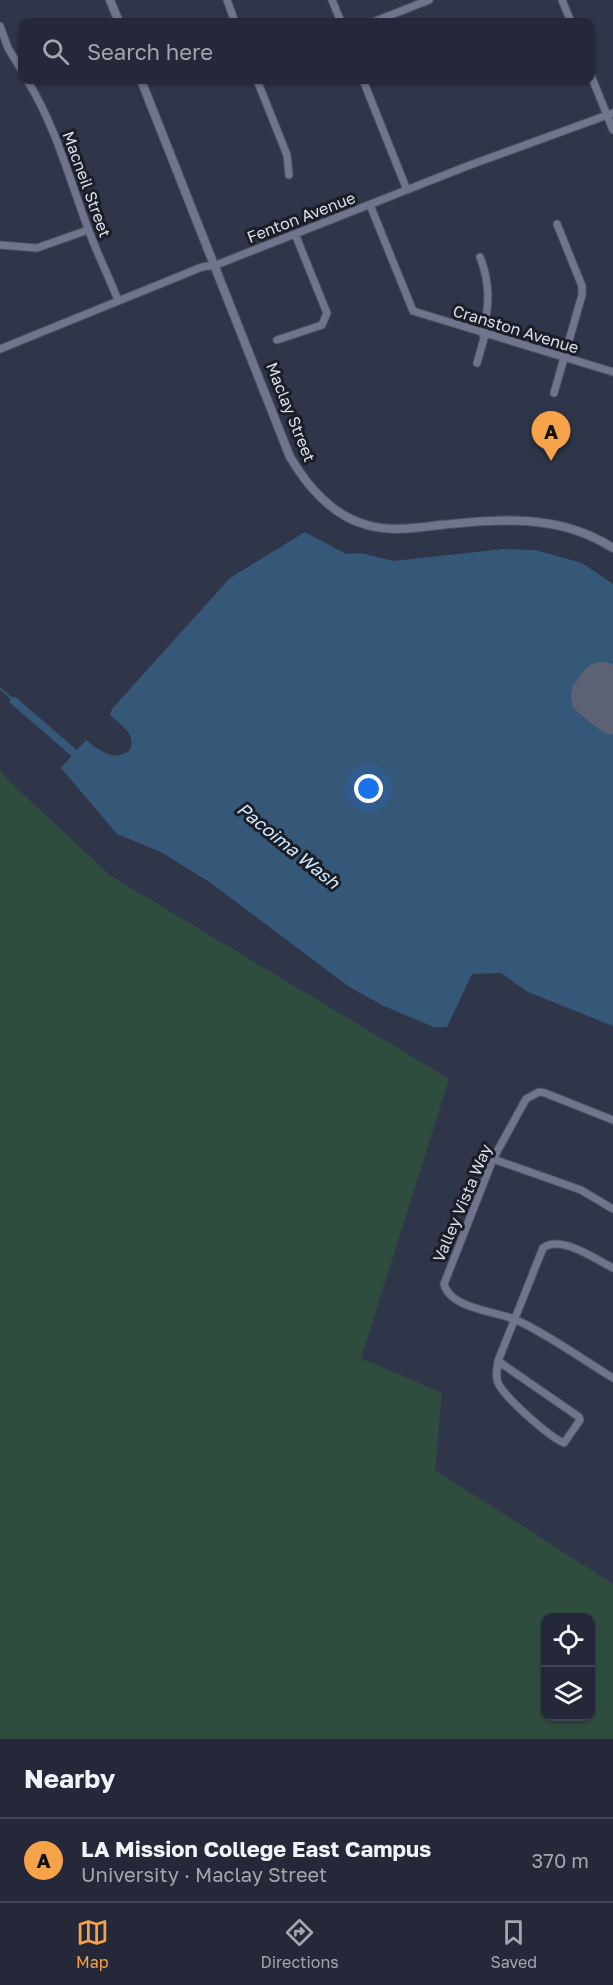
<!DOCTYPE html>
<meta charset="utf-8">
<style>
body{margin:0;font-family:"Golos Text",sans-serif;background:#2c3040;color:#f1f3f6}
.controls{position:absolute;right:18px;bottom:18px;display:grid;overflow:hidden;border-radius:12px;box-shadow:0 2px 4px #0004}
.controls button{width:54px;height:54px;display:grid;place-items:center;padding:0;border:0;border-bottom:2px solid #414453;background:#242838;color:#f1f3f6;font:30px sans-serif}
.you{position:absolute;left:369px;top:789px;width:21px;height:21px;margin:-15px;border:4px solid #fff;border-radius:50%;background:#1a73e8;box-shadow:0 0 0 9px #1a73e833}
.badge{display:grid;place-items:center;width:39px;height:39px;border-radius:50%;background:#f6a248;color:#111;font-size:20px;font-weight:700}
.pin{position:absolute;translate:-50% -50px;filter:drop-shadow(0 2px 3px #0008)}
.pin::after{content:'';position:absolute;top:32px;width:21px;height:18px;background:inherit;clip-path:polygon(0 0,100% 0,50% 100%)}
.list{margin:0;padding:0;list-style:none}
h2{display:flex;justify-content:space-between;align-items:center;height:78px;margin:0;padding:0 24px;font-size:26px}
h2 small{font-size:20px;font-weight:400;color:#a3a6ae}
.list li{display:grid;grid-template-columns:39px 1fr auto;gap:18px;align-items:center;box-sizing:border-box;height:84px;padding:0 24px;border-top:2px solid #414453}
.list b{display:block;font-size:22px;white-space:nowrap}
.list p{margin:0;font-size:20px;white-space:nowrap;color:#a3a6ae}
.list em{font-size:20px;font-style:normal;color:#a3a6ae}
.icon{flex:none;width:33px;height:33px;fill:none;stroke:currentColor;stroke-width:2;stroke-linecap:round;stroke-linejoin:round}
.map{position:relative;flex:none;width:613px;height:1739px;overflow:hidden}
.search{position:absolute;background:#242838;box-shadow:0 2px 4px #0004;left:18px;right:18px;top:18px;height:66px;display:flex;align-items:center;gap:15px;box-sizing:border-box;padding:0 21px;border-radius:12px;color:#a3a6ae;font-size:22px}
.sheet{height:162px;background:#242838}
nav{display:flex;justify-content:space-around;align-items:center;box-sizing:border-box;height:84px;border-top:2px solid #414453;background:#242838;font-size:16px;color:#a3a6ae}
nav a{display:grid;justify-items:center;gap:3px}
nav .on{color:#f6a248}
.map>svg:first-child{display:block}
.green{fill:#2f4d3f;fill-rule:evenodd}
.water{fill:#365878}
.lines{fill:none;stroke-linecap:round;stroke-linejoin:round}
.stream{stroke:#365878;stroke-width:2}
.canal{stroke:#365878;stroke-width:8}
.runway{stroke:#5c6173;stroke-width:46}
.minor-casing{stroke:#4e5364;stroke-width:9}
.tertiary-casing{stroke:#4e5364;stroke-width:10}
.minor{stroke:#6f758d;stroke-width:7}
.tertiary{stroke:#6f758d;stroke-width:8}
.labels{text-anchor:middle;stroke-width:6;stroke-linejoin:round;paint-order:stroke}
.street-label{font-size:16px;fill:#dadeeb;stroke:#1b1e27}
.water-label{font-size:18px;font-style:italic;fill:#cfe6fc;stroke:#1b1e27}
</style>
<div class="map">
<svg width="613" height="1739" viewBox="0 0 613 1739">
<rect width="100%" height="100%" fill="#30364a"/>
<path class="green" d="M607 673 613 678V721L585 699Z
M0 769 8 780 111 876 449 1079 361 1358 442 1393 435 1470 613 1584V1739H0ZM546 1618H590V1716H546Z"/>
<path class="water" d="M305 532 346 554 361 553 393 561 504 549 535 550 582 563 613 584V678L606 673 585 699 613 721V1026L528 992 501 973 472 974 447 1027H434L384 1006 348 986 211 883 161 852 117 834 61 768 86 740C99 750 114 762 129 751 138 735 121 725 110 715L112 709 230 578Z"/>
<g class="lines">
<path class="stream" d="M0 688 14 701"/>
<path class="canal" d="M14 701 81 759"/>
<path class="runway" d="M613 694 602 685 594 696 613 711"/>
<g class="minor-casing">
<path id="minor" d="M227 0 235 22
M332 0 341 22
M562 0 571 22
M373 22 429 0
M0 26 8 48 22 71
M590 73 613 130
M27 80C55 125 69 177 87 226 96 251 108 275 118 300
M257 80 287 155 289 175
M363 80 407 190
M370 205 413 311 613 372
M0 245 37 248 88 230
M480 257C491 285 489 305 483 335
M277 340 322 325 327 313 295 234
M0 349 202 267 216 265 470 165 613 113
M477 363 485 335
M554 393 582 295V286L557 224
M613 1120 545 1093 539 1092 526 1099 493 1159 444 1284C450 1308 493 1311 514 1319 543 1331 585 1361 613 1378
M493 1159 581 1190 613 1209
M498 1361 579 1417 580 1420 564 1443C548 1436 508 1400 499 1385 495 1378 497 1369 498 1361L543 1248C560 1234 597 1260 613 1268"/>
</g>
<g class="tertiary-casing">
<path id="tertiary" d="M110 0 119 22
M141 80 290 457C308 487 332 516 367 525 391 532 415 528 440 525 500 519 559 513 613 548"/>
</g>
<use href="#minor" class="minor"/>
<use href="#tertiary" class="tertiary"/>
</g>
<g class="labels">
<g class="street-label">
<text transform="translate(87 184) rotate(70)" y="6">Macneil Street</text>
<text transform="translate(301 217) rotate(-21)" y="6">Fenton Avenue</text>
<text transform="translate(516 329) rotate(17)" y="6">Cranston Avenue</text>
<text transform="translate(291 412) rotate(68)" y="6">Maclay Street</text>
<text transform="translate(462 1203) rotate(-67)" y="6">Valley Vista Way</text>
</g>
<g class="water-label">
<text transform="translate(288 846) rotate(39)" y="6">Pacoima Wash</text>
</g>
</g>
</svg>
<div class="controls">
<button><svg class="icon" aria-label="locate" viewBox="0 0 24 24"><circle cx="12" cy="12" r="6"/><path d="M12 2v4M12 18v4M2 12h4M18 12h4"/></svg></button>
<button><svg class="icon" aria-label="layers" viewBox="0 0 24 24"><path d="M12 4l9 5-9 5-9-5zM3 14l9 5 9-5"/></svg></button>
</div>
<div class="you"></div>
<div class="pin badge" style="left:551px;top:461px">A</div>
<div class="search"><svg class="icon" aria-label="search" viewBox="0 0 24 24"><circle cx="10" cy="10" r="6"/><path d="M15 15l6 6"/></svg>Search here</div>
</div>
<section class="sheet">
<h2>Nearby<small></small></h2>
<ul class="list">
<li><span class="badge">A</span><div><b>LA Mission College East Campus</b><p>University · Maclay Street</p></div><em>370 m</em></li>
</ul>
</section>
<nav>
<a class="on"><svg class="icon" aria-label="map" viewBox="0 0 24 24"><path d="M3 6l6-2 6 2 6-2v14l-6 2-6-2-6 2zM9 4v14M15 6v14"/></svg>Map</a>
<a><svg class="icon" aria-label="directions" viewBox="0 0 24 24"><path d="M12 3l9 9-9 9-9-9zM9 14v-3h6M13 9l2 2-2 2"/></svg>Directions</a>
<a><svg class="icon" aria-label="saved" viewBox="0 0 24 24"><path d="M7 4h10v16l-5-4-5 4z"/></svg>Saved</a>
</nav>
